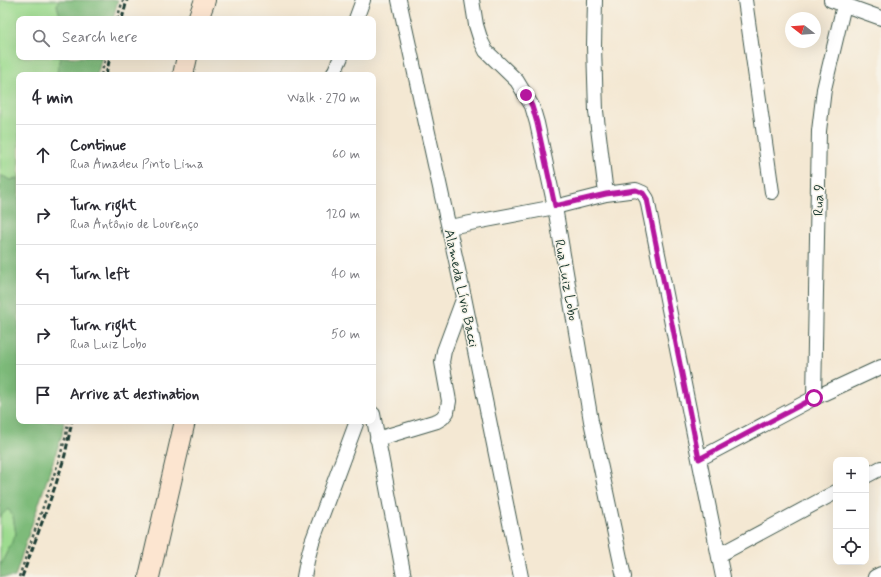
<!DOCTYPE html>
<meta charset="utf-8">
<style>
body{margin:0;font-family:Mynerve,sans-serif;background:#f2f2f3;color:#2b2b33}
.controls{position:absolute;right:12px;bottom:12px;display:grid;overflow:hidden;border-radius:8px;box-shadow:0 4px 16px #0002}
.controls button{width:36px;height:36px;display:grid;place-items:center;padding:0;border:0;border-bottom:1px solid #e1e1e2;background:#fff;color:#2b2b33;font:20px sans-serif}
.compass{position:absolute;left:785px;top:12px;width:36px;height:36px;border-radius:50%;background:#fff;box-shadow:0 4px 16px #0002;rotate:287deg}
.stop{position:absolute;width:12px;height:12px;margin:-9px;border:3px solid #b5179e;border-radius:50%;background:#fff}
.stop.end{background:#b5179e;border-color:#fff;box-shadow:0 1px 4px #0008}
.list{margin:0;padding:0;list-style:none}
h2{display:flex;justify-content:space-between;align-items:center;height:52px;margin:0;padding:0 16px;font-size:17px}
h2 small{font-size:13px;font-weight:400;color:#7c7c81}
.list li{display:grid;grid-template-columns:26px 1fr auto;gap:12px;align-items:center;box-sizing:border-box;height:60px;padding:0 16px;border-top:1px solid #e1e1e2}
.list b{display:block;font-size:15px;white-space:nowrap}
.list p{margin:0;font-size:13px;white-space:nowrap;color:#7c7c81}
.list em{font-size:13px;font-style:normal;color:#7c7c81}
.icon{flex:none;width:22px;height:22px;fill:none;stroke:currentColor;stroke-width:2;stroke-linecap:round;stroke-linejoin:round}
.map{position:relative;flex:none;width:881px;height:577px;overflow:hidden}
.search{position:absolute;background:#fff;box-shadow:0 4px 16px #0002;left:16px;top:16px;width:360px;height:44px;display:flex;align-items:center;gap:10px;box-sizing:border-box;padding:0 14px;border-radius:8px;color:#7c7c81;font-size:15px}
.panel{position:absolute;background:#fff;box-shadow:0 4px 16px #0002;left:16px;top:72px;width:360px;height:352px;border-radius:8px}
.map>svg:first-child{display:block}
.green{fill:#9ddb8f;stroke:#5e8c62}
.forest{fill:#7ebb7a;stroke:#4e7c57}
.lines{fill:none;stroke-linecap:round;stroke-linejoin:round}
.street-casing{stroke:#3f574c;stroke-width:16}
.secondary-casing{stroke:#3f574c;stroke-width:22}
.path{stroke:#3f574c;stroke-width:2.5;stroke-dasharray:3 3;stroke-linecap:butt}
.street{stroke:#fff;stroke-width:14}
.secondary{stroke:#fce5d0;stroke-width:20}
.rail{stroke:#1f3d34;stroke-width:3;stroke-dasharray:6 3;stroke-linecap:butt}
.route{stroke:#b5179e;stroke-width:5}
.labels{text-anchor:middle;stroke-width:3;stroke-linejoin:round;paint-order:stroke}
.street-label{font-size:14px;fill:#1f3d34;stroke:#f7f3e8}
</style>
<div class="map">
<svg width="881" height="577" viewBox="0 0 881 577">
<rect width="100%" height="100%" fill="#f7f3e8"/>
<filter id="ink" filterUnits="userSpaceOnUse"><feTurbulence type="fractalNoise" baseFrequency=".025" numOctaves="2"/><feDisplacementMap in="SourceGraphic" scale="8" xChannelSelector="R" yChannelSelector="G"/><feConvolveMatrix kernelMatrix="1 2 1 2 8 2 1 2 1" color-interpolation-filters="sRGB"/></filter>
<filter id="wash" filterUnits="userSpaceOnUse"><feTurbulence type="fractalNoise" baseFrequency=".012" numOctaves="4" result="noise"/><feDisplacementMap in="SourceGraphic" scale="16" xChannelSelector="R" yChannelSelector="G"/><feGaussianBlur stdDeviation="0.9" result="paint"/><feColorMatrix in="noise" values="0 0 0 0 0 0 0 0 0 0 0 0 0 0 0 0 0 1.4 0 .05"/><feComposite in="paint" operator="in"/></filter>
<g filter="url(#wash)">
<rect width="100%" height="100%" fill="#f4e8d3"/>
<path class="green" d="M0 0H59L57 5 61 19H19V57H60L57 73 56 75H19V178L11 180 0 175Z
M8 509 13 516 16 534 0 566V517Z"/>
<path class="forest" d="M59 0H118L113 19H61L57 5Z
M60 57H102L97 75H56L57 73Z
M0 175 11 180 19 178V421H64L62 435 27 539 15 577H0V566L16 534 13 516 8 509 0 517Z"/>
</g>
<g filter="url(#ink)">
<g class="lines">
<g class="street-casing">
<path id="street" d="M399 0 464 297 521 577
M472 0 476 25 481 41 486 51 517 81 532 106 537 123 555 207 591 421 624 577
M595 0 594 46 596 111 606 194
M745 0 772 192
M831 0 881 18
M356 19 363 0
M333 75 341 57
M449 227 555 207 606 194 636 190 643 193 647 199 699 459 723 577
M814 398 819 131 824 89 844 5
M373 414 404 577
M377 439 437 421 442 418 447 412 449 401 442 362 444 351 464 297
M699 459 814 398 881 367
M866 476 881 468
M719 555 836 492
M304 577 307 561 312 542 357 421
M875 577 881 574"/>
</g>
<g class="secondary-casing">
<path id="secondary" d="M198 19 205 0
M183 75 187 57
M149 577 185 421"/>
</g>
<path class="path" d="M117 19 123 0
M101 75 106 57
M19 577 57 466 66 436 68 421"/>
<use href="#street" class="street"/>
<use href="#secondary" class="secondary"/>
<path class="rail" d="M122 19 127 0
M106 75 110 57
M22 577 56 484 65 455 72 421"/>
</g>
</g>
<g class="lines" filter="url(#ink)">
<path class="route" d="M526 95 532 106 537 123 555 206 606 194 636 190 643 193 647 199 699 459 814 398"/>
</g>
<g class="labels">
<g class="street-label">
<text transform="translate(818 200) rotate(-89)" y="5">Rua 9</text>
<text transform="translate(567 280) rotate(80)" y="5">Rua Luiz Lobo</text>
<text transform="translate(462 288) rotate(78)" y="5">Alameda Lívio Bacci</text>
</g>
</g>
</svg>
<div class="controls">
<button>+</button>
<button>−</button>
<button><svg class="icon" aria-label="locate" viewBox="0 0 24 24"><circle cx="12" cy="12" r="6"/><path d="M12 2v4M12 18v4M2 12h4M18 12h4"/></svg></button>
</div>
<svg class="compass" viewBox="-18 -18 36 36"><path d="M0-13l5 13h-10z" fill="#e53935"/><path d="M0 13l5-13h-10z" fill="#7c7c81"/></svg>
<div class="stop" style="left:814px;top:398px"></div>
<div class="stop end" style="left:526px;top:95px"></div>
<div class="search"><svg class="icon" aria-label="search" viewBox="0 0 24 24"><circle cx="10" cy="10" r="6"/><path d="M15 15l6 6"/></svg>Search here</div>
<section class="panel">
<h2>4 min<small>Walk · 270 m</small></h2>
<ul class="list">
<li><svg class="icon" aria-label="ahead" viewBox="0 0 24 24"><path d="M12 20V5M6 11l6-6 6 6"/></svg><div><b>Continue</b><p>Rua Amadeu Pinto Lima</p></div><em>60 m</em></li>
<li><svg class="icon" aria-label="right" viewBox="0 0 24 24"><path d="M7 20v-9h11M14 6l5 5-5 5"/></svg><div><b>Turn right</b><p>Rua Antônio de Lourenço</p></div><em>120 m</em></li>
<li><svg class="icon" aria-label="left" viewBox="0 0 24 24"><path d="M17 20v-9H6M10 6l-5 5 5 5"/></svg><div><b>Turn left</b></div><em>40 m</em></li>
<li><svg class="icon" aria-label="right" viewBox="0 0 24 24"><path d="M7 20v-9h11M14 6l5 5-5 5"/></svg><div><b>Turn right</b><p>Rua Luiz Lobo</p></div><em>50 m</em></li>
<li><svg class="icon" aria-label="arrive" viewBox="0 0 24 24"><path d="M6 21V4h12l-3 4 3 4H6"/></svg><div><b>Arrive at destination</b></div></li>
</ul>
</section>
</div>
